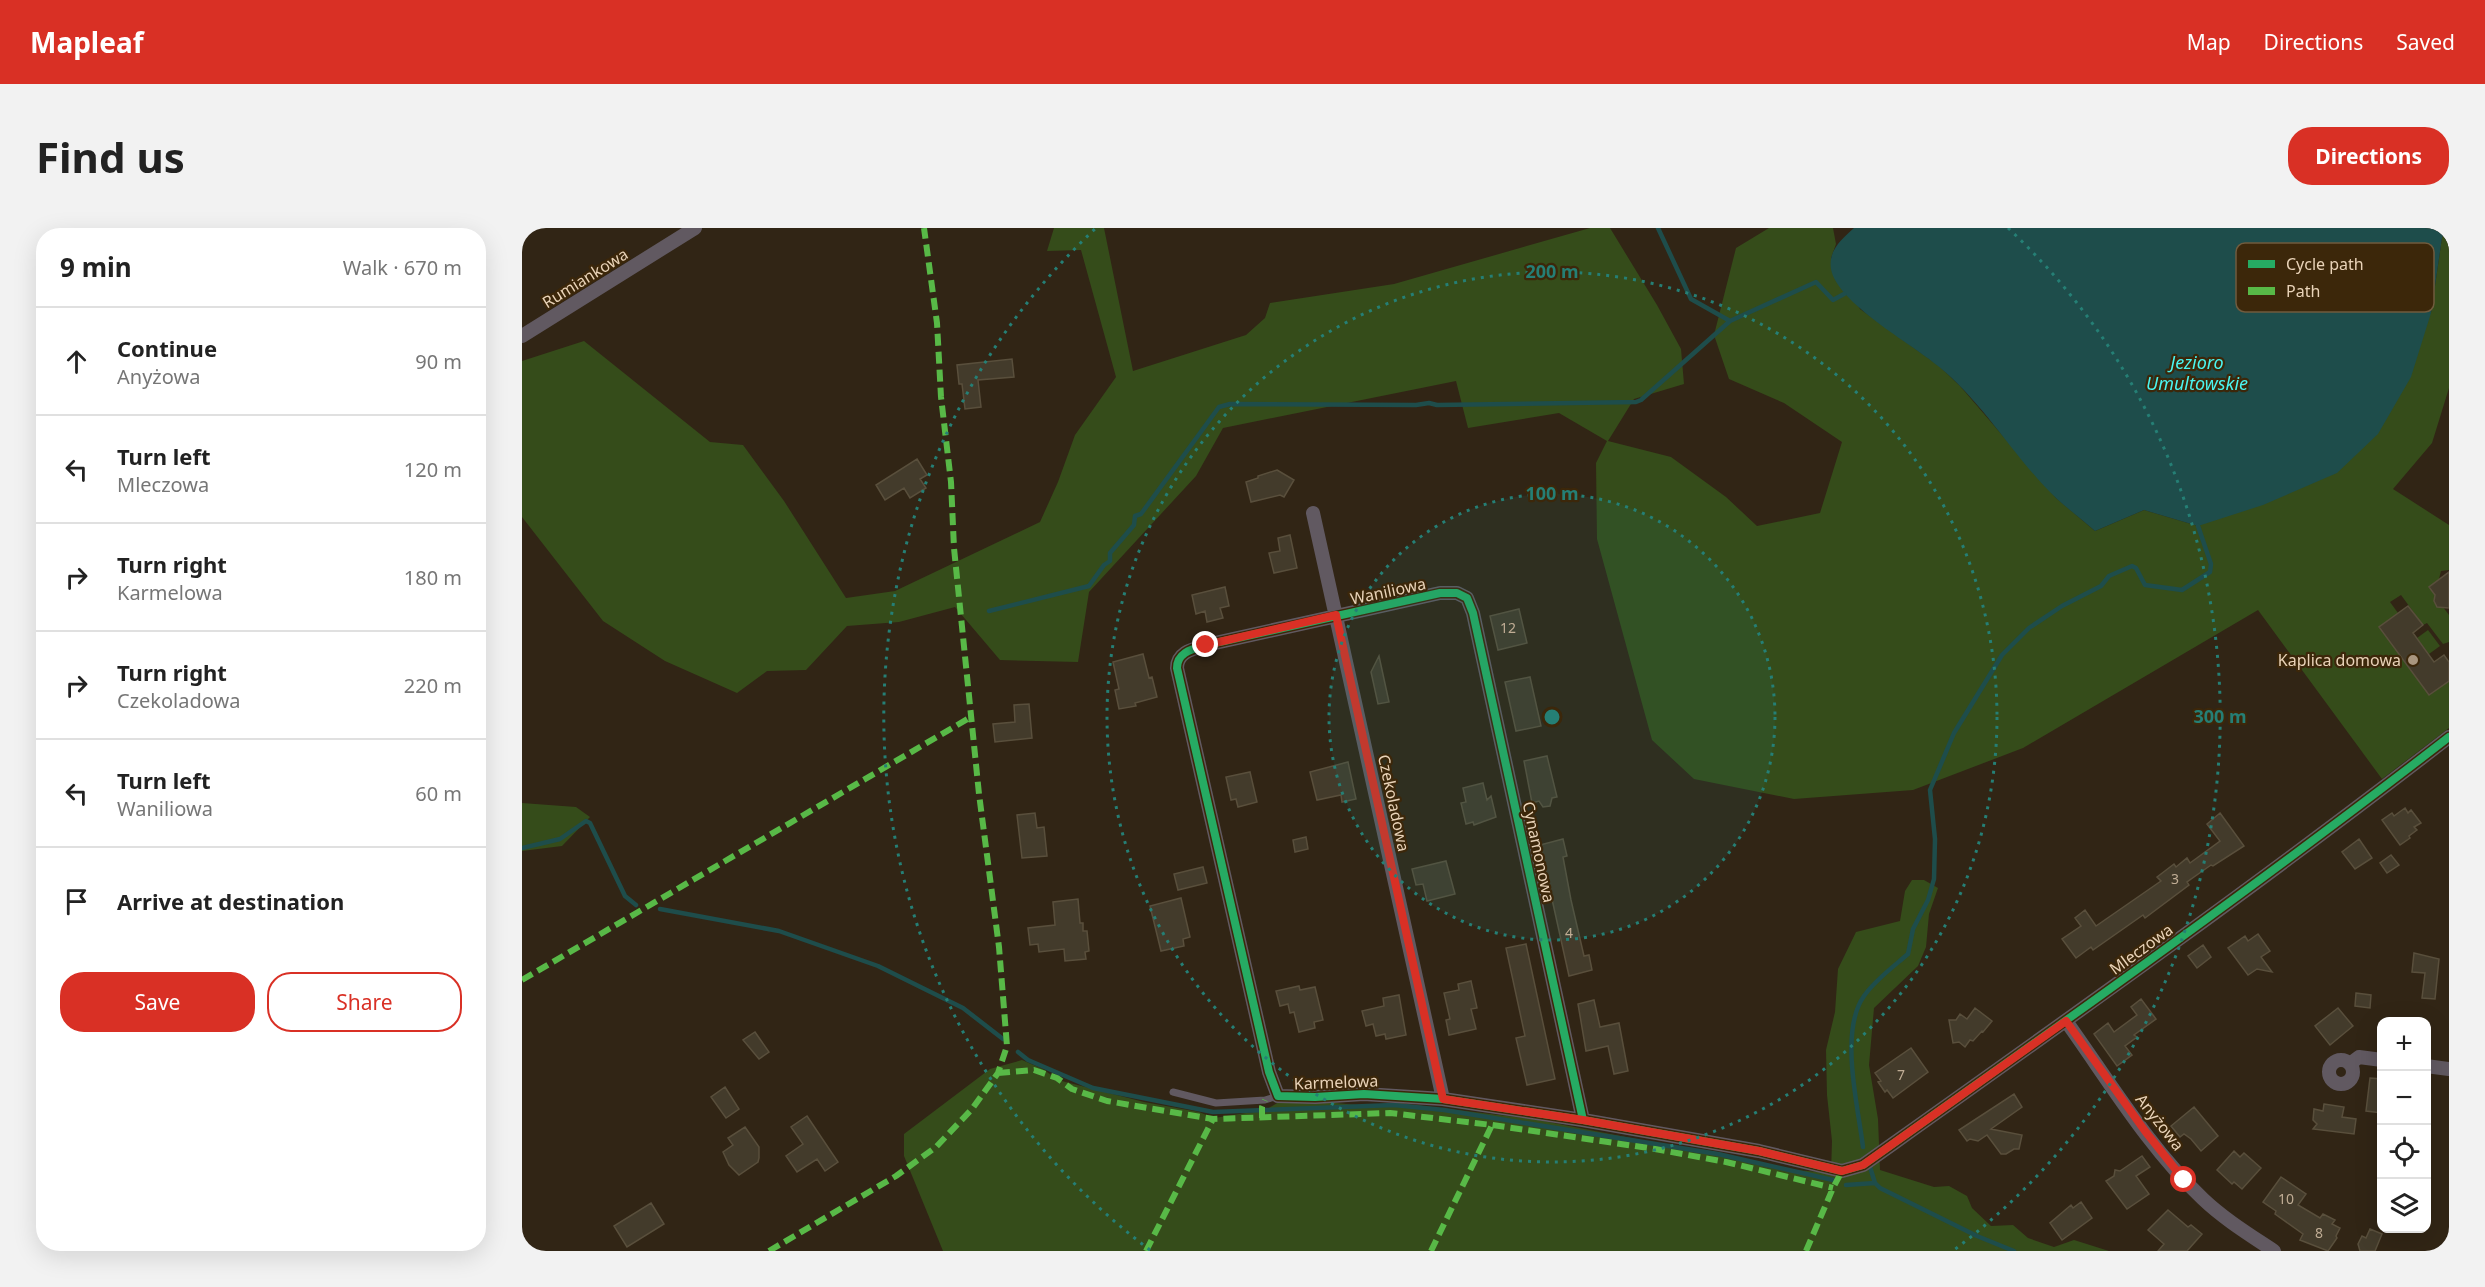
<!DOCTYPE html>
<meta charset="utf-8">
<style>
body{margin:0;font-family:"Noto Sans",sans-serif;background:#f2f2f2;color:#222}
.controls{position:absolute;right:18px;bottom:18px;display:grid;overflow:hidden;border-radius:12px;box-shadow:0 6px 24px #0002}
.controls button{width:54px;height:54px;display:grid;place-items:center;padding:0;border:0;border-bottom:2px solid #e0e0e0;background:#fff;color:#222;font:30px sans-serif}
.stop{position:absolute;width:18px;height:18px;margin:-14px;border:4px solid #d93025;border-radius:50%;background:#fff}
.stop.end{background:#d93025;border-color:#fff;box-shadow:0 2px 6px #0008}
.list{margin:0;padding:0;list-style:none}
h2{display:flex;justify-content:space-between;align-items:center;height:78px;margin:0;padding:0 24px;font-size:26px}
h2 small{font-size:20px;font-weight:400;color:#767676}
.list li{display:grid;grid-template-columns:39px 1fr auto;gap:18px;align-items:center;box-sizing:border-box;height:108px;padding:0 24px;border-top:2px solid #e0e0e0}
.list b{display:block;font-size:22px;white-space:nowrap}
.list p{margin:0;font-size:20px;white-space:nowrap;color:#767676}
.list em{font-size:20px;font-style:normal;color:#767676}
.actions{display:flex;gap:12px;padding:18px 24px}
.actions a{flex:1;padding:14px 0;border:2px solid #d93025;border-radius:24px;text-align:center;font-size:21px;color:#d93025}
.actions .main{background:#d93025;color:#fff}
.icon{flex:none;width:33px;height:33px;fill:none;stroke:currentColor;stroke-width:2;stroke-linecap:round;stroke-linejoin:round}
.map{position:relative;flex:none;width:1927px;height:1023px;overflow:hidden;border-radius:24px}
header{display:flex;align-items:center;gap:36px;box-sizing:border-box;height:84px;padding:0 30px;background:#d93025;color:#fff}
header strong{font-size:28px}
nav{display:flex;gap:33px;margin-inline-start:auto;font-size:21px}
.intro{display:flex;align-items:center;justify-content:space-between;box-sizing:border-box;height:144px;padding:0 36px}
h1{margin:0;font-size:42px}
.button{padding:15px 27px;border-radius:24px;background:#d93025;color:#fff;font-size:21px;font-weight:700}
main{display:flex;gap:36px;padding:0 36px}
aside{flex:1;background:#fff;border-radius:24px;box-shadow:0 6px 24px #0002}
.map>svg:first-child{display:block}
.green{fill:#354c1a}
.water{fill:#1e4d4b}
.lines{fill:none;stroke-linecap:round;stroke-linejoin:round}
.stream{stroke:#1e4d4b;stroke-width:4.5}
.building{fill:#433b2b;stroke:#594f3c;stroke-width:1.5}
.lane{stroke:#615961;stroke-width:7}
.street{stroke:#615961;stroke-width:14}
.quiet{stroke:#58b947;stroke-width:6;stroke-dasharray:12 6;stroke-linecap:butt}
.cycleway-casing{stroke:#3c270a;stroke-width:11}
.cycleway{stroke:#26ab63;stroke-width:8}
.route{stroke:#d93025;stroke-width:8}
.ring{fill:none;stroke:#257f75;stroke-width:3;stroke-dasharray:3 6}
.poi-dot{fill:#a9967f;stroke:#3c270a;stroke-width:2}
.labels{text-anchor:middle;stroke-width:4.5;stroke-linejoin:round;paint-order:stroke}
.number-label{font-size:14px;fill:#c0ad95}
.street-label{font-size:16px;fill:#e9d3b8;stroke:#3c270a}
.poi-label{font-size:16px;fill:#e9d3b8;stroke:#3c270a;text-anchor:end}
.water-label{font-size:18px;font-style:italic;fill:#4af4f0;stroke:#3c270a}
.key{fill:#3c270a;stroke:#705b3e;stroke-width:1.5}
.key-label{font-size:16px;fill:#e9d3b8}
.centre{fill:#257f75;stroke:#3c270a;stroke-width:3}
.ring-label{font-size:18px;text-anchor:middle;font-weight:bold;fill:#257f75;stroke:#3c270a;stroke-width:4.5;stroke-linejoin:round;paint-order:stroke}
</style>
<header>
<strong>Mapleaf</strong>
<nav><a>Map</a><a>Directions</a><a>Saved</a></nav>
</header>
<div class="intro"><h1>Find us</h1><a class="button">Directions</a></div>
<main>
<aside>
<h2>9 min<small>Walk · 670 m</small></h2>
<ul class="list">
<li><svg class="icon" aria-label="ahead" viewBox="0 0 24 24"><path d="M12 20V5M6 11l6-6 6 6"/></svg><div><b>Continue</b><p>Anyżowa</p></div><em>90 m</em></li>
<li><svg class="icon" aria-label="left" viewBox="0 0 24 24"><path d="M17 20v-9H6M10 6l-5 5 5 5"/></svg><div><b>Turn left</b><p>Mleczowa</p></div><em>120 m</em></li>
<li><svg class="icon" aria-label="right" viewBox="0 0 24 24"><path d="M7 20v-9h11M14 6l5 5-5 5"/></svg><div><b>Turn right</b><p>Karmelowa</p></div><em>180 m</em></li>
<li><svg class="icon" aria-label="right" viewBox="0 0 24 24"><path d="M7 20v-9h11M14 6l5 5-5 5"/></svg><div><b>Turn right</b><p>Czekoladowa</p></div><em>220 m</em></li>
<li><svg class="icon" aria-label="left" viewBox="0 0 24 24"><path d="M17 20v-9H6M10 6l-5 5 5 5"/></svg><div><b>Turn left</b><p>Waniliowa</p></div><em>60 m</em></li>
<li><svg class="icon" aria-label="arrive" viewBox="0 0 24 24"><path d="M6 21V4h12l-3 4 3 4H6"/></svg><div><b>Arrive at destination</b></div></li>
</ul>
<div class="actions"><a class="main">Save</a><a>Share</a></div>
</aside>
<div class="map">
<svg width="1927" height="1023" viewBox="0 0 1927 1023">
<rect width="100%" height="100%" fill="#312515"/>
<path class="green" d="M532 0H582L611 143 724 107 743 90 748 75 872 56 1068 0H1088L1135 77 1159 121 1162 156 1112 171 1086 213 1149 229 1204 269 1235 298 1298 285 1320 214 1262 175 1207 151 1192 107 1214 20 1247 0H1311L1314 16 1309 30 1338 81 1417 138 1438 158 1534 270 1573 303 1622 282 1676 298 1909 85 1920 10 1924 0H1927V160L1910 215 1871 261 1927 297V342L1919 343 1917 351 1907 359 1914 368 1913 377 1921 379 1927 387V414L1921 416 1905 395 1901 397 1879 367 1868 374 1876 385 1857 399 1907 467 1927 453V500L1860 551 1736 382 1501 520 1391 562 1272 571 1172 551 1130 512 1075 311 1074 235 1085 213 1037 185 946 200 934 153 701 200 674 248 567 364 556 434 478 432 433 379 377 394 325 398 284 442 245 443 215 465 143 433 81 393 0 289V133L62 113 188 214 221 217 262 273 324 370 373 363 518 294 536 254 553 207 594 149 559 22 525 23Z
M1906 402 1918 418 1907 426 1895 410Z
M0 575 54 579 68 589 40 618 0 623Z
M1390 652H1402L1416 660 1407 686 1404 719 1396 738 1352 780 1347 837 1356 891 1358 942 1412 959 1427 958 1445 968 1450 980 1469 998 1491 997 1506 1010 1532 1019 1552 1012 1587 1023H421L382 928V906L468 841 500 832 521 841 536 852 622 874 677 884 692 890 743 882 757 874 773 871 835 877 877 875 1011 891 1176 923 1250 940 1309 945 1310 913 1305 867 1304 822 1313 784 1316 741 1334 704 1378 693 1383 663Z"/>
<path class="water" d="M1332 0H1924L1920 10 1909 85 1889 149 1856 206 1815 245 1741 277 1676 298 1622 282 1573 303C1561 292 1547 282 1535 271 1492 230 1462 175 1416 138 1390 116 1315 75 1309 41 1306 22 1320 11 1332 0Z"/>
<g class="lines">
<path class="stream" d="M1136 0 1169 71 1208 93 1294 54 1311 72 1322 66
M467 383 567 358 582 337 588 333V325L612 297 613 288 619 286 697 179 708 176 894 177 907 175 915 177 1114 174 1119 172 1208 93
M0 620 38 611 64 593 68 595 103 668 114 677
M138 681 257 703 356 738 441 780 481 811
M496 824 506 832 571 860 691 884 872 877 922 882 1196 926 1311 952
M1341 919C1336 878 1317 803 1342 768 1353 752 1371 739 1386 726L1391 701 1406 672 1412 651 1413 611 1408 562 1432 505 1480 427 1507 400 1540 378 1579 358 1587 348 1610 338 1614 340 1623 357 1660 362 1688 344 1689 336 1676 298
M1348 939 1353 955 1358 960 1455 1008 1492 1023
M1324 957 1353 955"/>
</g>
<path class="building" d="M490 131 492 149 456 152 459 179 443 181 440 156H437L435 137Z
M395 231 405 247 398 251 404 260 388 270 382 260 363 272 354 257Z
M755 242 772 252 762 269 758 267 729 274 724 254 736 250V248Z
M768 307 775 340 752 345 747 325 758 323 756 310Z
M1927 344V380L1915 379 1912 373 1913 367 1907 359Z
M703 359 707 378 698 380 701 390 685 394 683 383 674 386 670 367Z
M1886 378 1901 397 1891 405 1912 434 1922 427 1927 434V453L1907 467 1857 399Z
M997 381 1005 415 976 422 968 388Z
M621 426 627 450 630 449 635 469 613 475 614 478 597 481 593 462 597 461 591 434Z
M857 428 867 474 856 476 849 444Z
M1008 449 1019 498 994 503 983 454Z
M507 476 510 510 473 514 471 496 493 494 492 477Z
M1025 528 1035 569 1030 570 1028 578 1021 579 1017 573 1010 575 1002 533Z
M826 534 834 571 820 574 819 567 795 572 788 544Z
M728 544 735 574 716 579 714 571 709 572 704 549Z
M961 555 965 572 969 568 974 589 952 597 951 594 944 596 939 575 944 574 941 560Z
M1883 580 1886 585 1889 582 1899 595 1892 599 1895 602 1887 608 1888 610 1878 617 1860 592 1870 585 1872 588Z
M513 585 515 600 522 599 525 628 500 630 495 587Z
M1698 585 1722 618 1691 638 1689 637 1665 654 1667 657 1623 690 1621 687 1571 722 1569 719 1554 730 1540 711 1559 698 1553 690 1563 682 1574 698 1639 653 1635 649 1652 636 1654 639 1665 630 1668 635 1698 613 1685 596Z
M784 609 786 621 773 624 771 612Z
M1041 611 1045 628 1041 629 1049 672 1062 728 1067 727 1070 742 1047 748 1018 617Z
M1837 611 1850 630 1833 641 1820 624Z
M1869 627 1877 637 1865 645 1858 635Z
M924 633 933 666 905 673 901 656 894 657 890 641Z
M681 639 685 655 656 662 652 646Z
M659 670 668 709 661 711 662 718 639 723 628 678Z
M556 671 558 695H561V703H565L567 723 563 724 564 731 543 733 542 721 517 724 516 716 508 717 506 700 533 697 531 674Z
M1736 706 1748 723 1739 729 1750 744 1735 741 1726 747 1706 720 1723 708 1726 713Z
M1004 716 1033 851 1005 857 994 810 1003 808 984 720Z
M1681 717 1689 729 1675 740 1666 728Z
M1892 725 1917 731 1913 771 1900 770 1903 745 1890 744Z
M949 753 955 780 949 781 954 801 927 807 924 792 928 791 922 765 937 762 936 756Z
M777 758 778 762 793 759 801 792 792 794 793 800 777 804 772 784 768 785 766 776 758 778 754 763Z
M1834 765 1849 767 1848 780 1833 778Z
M877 767 884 807 864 811 863 806 854 808 851 796 844 798 840 783 862 778 861 770Z
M1619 771 1634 791 1612 807 1615 809 1603 818 1610 827 1595 838 1572 806 1586 795 1592 804 1615 787 1609 779Z
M1072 772 1078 799 1097 795 1106 843 1092 846 1086 818 1064 823 1056 776Z
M1453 780 1470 793 1461 804 1460 803 1451 813 1448 812 1443 819 1437 814 1431 815 1427 792H1434L1438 786 1445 791Z
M1816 780 1831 798 1808 817 1793 798Z
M233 804 247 824 237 831 221 812Z
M1389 820 1406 844 1371 870 1365 862 1363 864 1356 854 1359 853 1353 845Z
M1848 850 1860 851V885L1844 883Z
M203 859 217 881 204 890 189 869Z
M1492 866 1500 879 1469 901 1500 907 1497 921H1492L1484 926H1479L1465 907 1456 913 1448 911 1445 913 1437 902Z
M1802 876 1822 879 1820 889 1834 891 1832 906 1791 901 1795 896 1791 892 1792 881 1801 883Z
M1672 879 1696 908 1679 923 1669 911 1662 906 1658 909 1649 898Z
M285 888 316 934 303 943 295 931 275 944 264 928 281 916 269 899Z
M223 899 237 919V930L236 934 217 947 207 937 201 924 211 917 206 910Z
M1712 923 1718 929 1722 925 1739 940 1720 961 1712 954 1710 956 1695 942Z
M1620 928 1628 939 1614 948 1627 966 1605 981 1584 953 1592 948 1593 942 1598 943Z
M1759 949 1784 966 1776 977 1798 990 1801 986 1813 992 1810 996 1818 1000 1814 1008 1815 1010 1806 1023 1778 1012 1781 1006 1753 986 1754 983 1741 974Z
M1559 974 1570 990 1540 1012 1528 995 1549 977 1551 980Z
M129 975 142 996 105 1019 92 998Z
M1646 982 1666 999 1669 997 1680 1006 1665 1023H1636L1642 1016 1626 1002Z
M1848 1001 1860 1006 1853 1023H1838L1836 1016 1840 1008 1844 1010Z"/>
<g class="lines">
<path class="lane" d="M651 864 694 875 743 872 756 868"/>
<path class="street" d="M0 108 173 0
M791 285 921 871
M1544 793C1587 853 1627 920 1681 971 1702 991 1728 1007 1752 1023
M1807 844a12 12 0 1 1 24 0a12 12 0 1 1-24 0Z
M1829 835 1837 829 1860 832
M1904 838 1927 841
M1061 892 951 385 945 370 935 365H918L684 417C671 421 655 424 655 440L747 844 756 868 793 869 842 866 921 871 1061 892 1237 923 1320 943 1341 937C1538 797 1736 657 1927 509"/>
<path class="quiet" d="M0 752 449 489
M476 845 512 842 535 850 550 861 585 873 691 891 868 885 970 897 1133 921 1204 934 1311 960
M740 890V879L743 872
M247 1023 374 948 414 919 450 881 476 845 485 818 477 719 457 566 432 320 429 254 419 169 415 95 402 0
M624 1023 691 891
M909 1023 970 897
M1284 1023 1311 960 1320 943 1324 942"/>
<g class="cycleway-casing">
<path id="cycleway" d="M1061 892 951 385 945 370 935 365H918L684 417C671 421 655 424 655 440L747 844 756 868 793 869 842 866 921 871 1061 892 1237 923 1320 943 1341 937C1538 797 1736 657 1927 509"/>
</g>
<use href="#cycleway" class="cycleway"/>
</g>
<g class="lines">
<path class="route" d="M684 417 814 387 921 871 1061 892 1237 923 1320 943 1341 937 1544 793 1623 903 1662 952"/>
</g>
<circle cx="1030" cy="489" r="223" fill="#257f75" fill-opacity=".12"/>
<g class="ring">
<circle cx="1030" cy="489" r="223"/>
<circle cx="1030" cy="489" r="445"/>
<path d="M628 1022A668 668 0 0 1 574 0M1486 0A668 668 0 0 1 1432 1022"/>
</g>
<circle class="poi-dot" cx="1891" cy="432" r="6"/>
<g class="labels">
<g class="number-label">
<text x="986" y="405">12</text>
<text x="1653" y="656">3</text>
<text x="1047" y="710">4</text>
<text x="1379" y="852">7</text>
<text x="1764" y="976">10</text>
<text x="1797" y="1010">8</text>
</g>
<g class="street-label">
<text transform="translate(63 50) rotate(-32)" y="6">Rumiankowa</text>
<text transform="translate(866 363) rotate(-12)" y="6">Waniliowa</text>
<text transform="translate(872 575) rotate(78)" y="6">Czekoladowa</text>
<text transform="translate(1017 624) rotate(78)" y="6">Cynamonowa</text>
<text transform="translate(1619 721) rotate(-36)" y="6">Mleczowa</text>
<text transform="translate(814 854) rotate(-2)" y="6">Karmelowa</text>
<text transform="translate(1638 894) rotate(52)" y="6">Anyżowa</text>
</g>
<g class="poi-label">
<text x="1879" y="438">Kaplica domowa</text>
</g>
<g class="water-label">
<text x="1675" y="141">Jezioro<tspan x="1675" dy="21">Umultowskie</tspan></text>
</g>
</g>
<rect x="1714" y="15" width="198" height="69" rx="9" class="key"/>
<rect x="1726" y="32" width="27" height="8" fill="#26ab63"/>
<rect x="1726" y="59" width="27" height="8" fill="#58b947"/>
<g class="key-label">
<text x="1764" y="42">Cycle path</text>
<text x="1764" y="69">Path</text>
</g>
<circle cx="1030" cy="489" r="9" class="centre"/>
<g class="ring-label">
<text x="1030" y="50">200 m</text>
<text x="1030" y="272">100 m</text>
<text x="1698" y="495">300 m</text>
</g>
</svg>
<div class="controls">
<button>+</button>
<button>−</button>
<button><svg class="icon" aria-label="locate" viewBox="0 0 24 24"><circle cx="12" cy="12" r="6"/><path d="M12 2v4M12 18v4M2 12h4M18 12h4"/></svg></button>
<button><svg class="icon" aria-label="layers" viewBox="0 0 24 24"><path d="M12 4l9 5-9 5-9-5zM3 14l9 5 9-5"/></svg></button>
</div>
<div class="stop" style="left:1662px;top:952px"></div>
<div class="stop end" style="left:684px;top:417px"></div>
</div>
</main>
